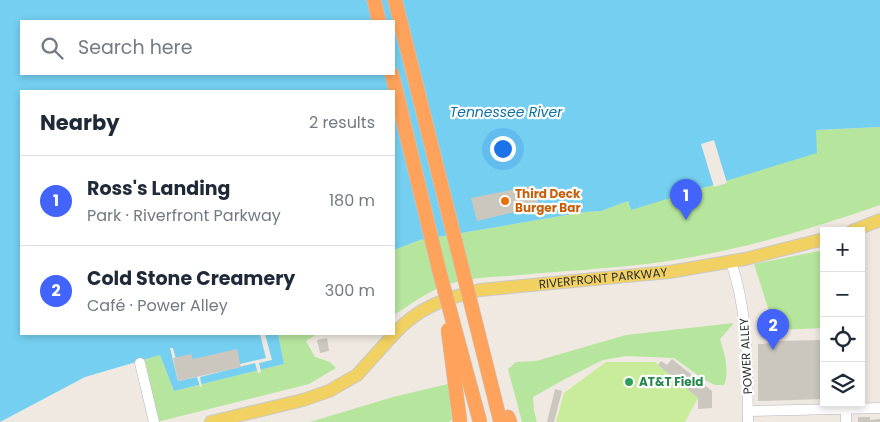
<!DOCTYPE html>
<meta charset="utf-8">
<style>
body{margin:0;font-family:Poppins,sans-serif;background:#f6f6f7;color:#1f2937}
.controls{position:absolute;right:15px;bottom:15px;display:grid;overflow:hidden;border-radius:0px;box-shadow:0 2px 8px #0003}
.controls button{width:45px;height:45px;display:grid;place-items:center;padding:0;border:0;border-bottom:1px solid #e0e1e3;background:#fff;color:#1f2937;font:25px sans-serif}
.you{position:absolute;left:502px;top:148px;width:18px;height:18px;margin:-12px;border:4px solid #fff;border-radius:50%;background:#1a73e8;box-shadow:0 0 0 8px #1a73e833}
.badge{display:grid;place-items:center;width:32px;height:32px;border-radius:50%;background:#4264fb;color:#fff;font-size:16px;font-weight:700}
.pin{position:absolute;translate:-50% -41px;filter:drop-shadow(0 1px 2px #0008)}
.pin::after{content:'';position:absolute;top:26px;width:18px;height:15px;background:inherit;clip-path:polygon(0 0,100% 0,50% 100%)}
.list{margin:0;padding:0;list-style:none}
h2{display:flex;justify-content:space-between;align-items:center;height:65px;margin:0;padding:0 20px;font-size:21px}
h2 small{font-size:16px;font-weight:400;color:#747a83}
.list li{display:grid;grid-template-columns:32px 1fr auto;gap:15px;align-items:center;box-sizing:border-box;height:90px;padding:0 20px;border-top:1px solid #e0e1e3}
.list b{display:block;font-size:19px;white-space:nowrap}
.list p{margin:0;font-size:16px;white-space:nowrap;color:#747a83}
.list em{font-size:16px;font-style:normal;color:#747a83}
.icon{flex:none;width:28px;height:28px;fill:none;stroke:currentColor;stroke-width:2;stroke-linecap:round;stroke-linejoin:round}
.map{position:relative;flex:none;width:880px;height:422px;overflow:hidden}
.search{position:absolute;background:#fff;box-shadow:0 2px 8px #0003;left:20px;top:20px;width:375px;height:55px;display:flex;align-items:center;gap:12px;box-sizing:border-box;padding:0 18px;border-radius:0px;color:#747a83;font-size:19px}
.panel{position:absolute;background:#fff;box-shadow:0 2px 8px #0003;left:20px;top:90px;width:375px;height:245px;border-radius:0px}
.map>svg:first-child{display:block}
.green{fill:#b6e59e}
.pitch{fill:#c9ec9a}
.water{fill:#75cff0;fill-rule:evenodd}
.pier{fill:#efe9e1}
.building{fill:#cbc7bf}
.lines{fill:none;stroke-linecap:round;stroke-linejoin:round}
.minor-casing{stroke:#b4b7c1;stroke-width:11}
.major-casing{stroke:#c9c9c9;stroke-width:14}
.highway-casing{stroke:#c9c9c9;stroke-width:15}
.minor{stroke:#fff;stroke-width:10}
.major{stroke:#f2d163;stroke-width:12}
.highway{stroke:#ffa35c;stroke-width:14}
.highway-bridge-casing{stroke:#c9c9c9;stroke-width:15;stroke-linecap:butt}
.highway-bridge{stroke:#ffa35c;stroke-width:14}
.food-dot{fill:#e8710a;stroke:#fff;stroke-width:2}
.leisure-dot{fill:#2e9e5b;stroke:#fff;stroke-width:2}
.labels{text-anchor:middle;stroke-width:4.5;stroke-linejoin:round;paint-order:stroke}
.food-label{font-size:12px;font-weight:bold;fill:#c56008;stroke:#fff;text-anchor:start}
.street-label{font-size:12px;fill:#2e2e2e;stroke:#fff}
.leisure-label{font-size:12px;font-weight:bold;fill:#27864d;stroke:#fff;text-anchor:start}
.water-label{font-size:14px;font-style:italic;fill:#0d6fa3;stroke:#fff}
</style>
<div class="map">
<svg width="880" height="422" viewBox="0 0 880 422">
<rect width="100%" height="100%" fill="#efe9e1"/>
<path class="green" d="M880 127V205C803 232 727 254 646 264 604 269 562 271 521 275 496 277 470 277 446 285 427 292 411 304 394 315V250L420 240 584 212 601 211 628 201 631 210 816 130Z
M824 250V328L775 330 754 264Z
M734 323 720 339C724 352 730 371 724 385H715L705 380 674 358 626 356 603 360 567 378 533 397 534 411 537 422H522L508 369 516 362 536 361 626 335Z
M278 334H315V335L306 341 315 357 330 362 336 368 309 384 157 422 143 360 160 355 174 391 284 364Z
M448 384 452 420 448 422H310L393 397Z"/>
<path class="pitch" d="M606 362H655L698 398 685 422H556L564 393Z"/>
<path class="water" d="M0 0H880V127L816 130 817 153 631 210 628 201 601 211 584 212 420 240 394 250V91H21V334H278L284 364 174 391 160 355 85 377 0 422ZM21 21H394V74H21Z"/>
<path class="pier" d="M714 140 727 183 714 187 701 144Z
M260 334H265L272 360 259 363 261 372 258 373 255 363 200 377 202 387H200L197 377 178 381 170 348H173L181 378 266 358Z"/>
<path class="building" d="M531 186 538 191 539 198 537 205 531 208 477 221 471 198Z
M327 338 329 351 320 353 317 340Z
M824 340V399L758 401V344L775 343V341Z
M237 349 241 367 178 381 173 358 191 354 193 359Z
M672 359 712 391V408L698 409V398L658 365 661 361 667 365Z
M555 389 562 391 554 422H547Z
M858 417H870V420L880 419V422H858Z"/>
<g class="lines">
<g class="minor-casing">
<path id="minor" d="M731 262C749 314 747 368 748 422
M140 363 154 422
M846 403V422
M748 411 880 408"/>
</g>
<g class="major-casing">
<g id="major">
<path d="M852 231 880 220"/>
<path id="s1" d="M394 334C419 307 445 298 480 290L669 272 745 259 824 239"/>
<path d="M211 422 303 400 329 391 357 375 394 334"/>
</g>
</g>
<g class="highway-casing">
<path id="highway" d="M374 0 379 21
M395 0 461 264
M392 74 439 270
M508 417 510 422"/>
</g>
<use href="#minor" class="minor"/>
<use href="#major" class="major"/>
<use href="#highway" class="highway"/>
<g class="highway-bridge-casing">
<path id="highway-bridge" d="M461 264 500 420
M439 270 480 422
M448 330 460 422"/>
</g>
<use href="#highway-bridge" class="highway-bridge"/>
</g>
<circle class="food-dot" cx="505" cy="201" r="5"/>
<circle class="leisure-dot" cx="629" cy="382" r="5"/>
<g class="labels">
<g class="food-label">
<text x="515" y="198">Third Deck<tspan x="515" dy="14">Burger Bar</tspan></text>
</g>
<g class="street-label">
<text dy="4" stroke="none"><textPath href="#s1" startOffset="222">RIVERFRONT PARKWAY</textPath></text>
<text transform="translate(746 356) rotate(-93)" y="4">POWER ALLEY</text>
</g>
<g class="leisure-label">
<text x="639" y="386">AT&amp;T Field</text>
</g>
<g class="water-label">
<text x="506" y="117">Tennessee River</text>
</g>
</g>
</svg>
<div class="controls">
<button>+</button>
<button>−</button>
<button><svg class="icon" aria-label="locate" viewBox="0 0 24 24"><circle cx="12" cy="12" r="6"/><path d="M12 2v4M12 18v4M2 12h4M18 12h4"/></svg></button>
<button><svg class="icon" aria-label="layers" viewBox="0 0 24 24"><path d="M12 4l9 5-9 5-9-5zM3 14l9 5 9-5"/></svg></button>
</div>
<div class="you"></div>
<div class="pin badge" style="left:686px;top:220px">1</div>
<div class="pin badge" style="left:773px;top:350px">2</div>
<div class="search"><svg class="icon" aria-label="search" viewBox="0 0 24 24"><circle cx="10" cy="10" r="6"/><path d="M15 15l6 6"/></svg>Search here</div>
<section class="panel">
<h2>Nearby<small>2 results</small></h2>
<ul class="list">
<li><span class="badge">1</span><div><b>Ross's Landing</b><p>Park · Riverfront Parkway</p></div><em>180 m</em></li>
<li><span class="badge">2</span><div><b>Cold Stone Creamery</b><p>Café · Power Alley</p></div><em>300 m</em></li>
</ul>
</section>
</div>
